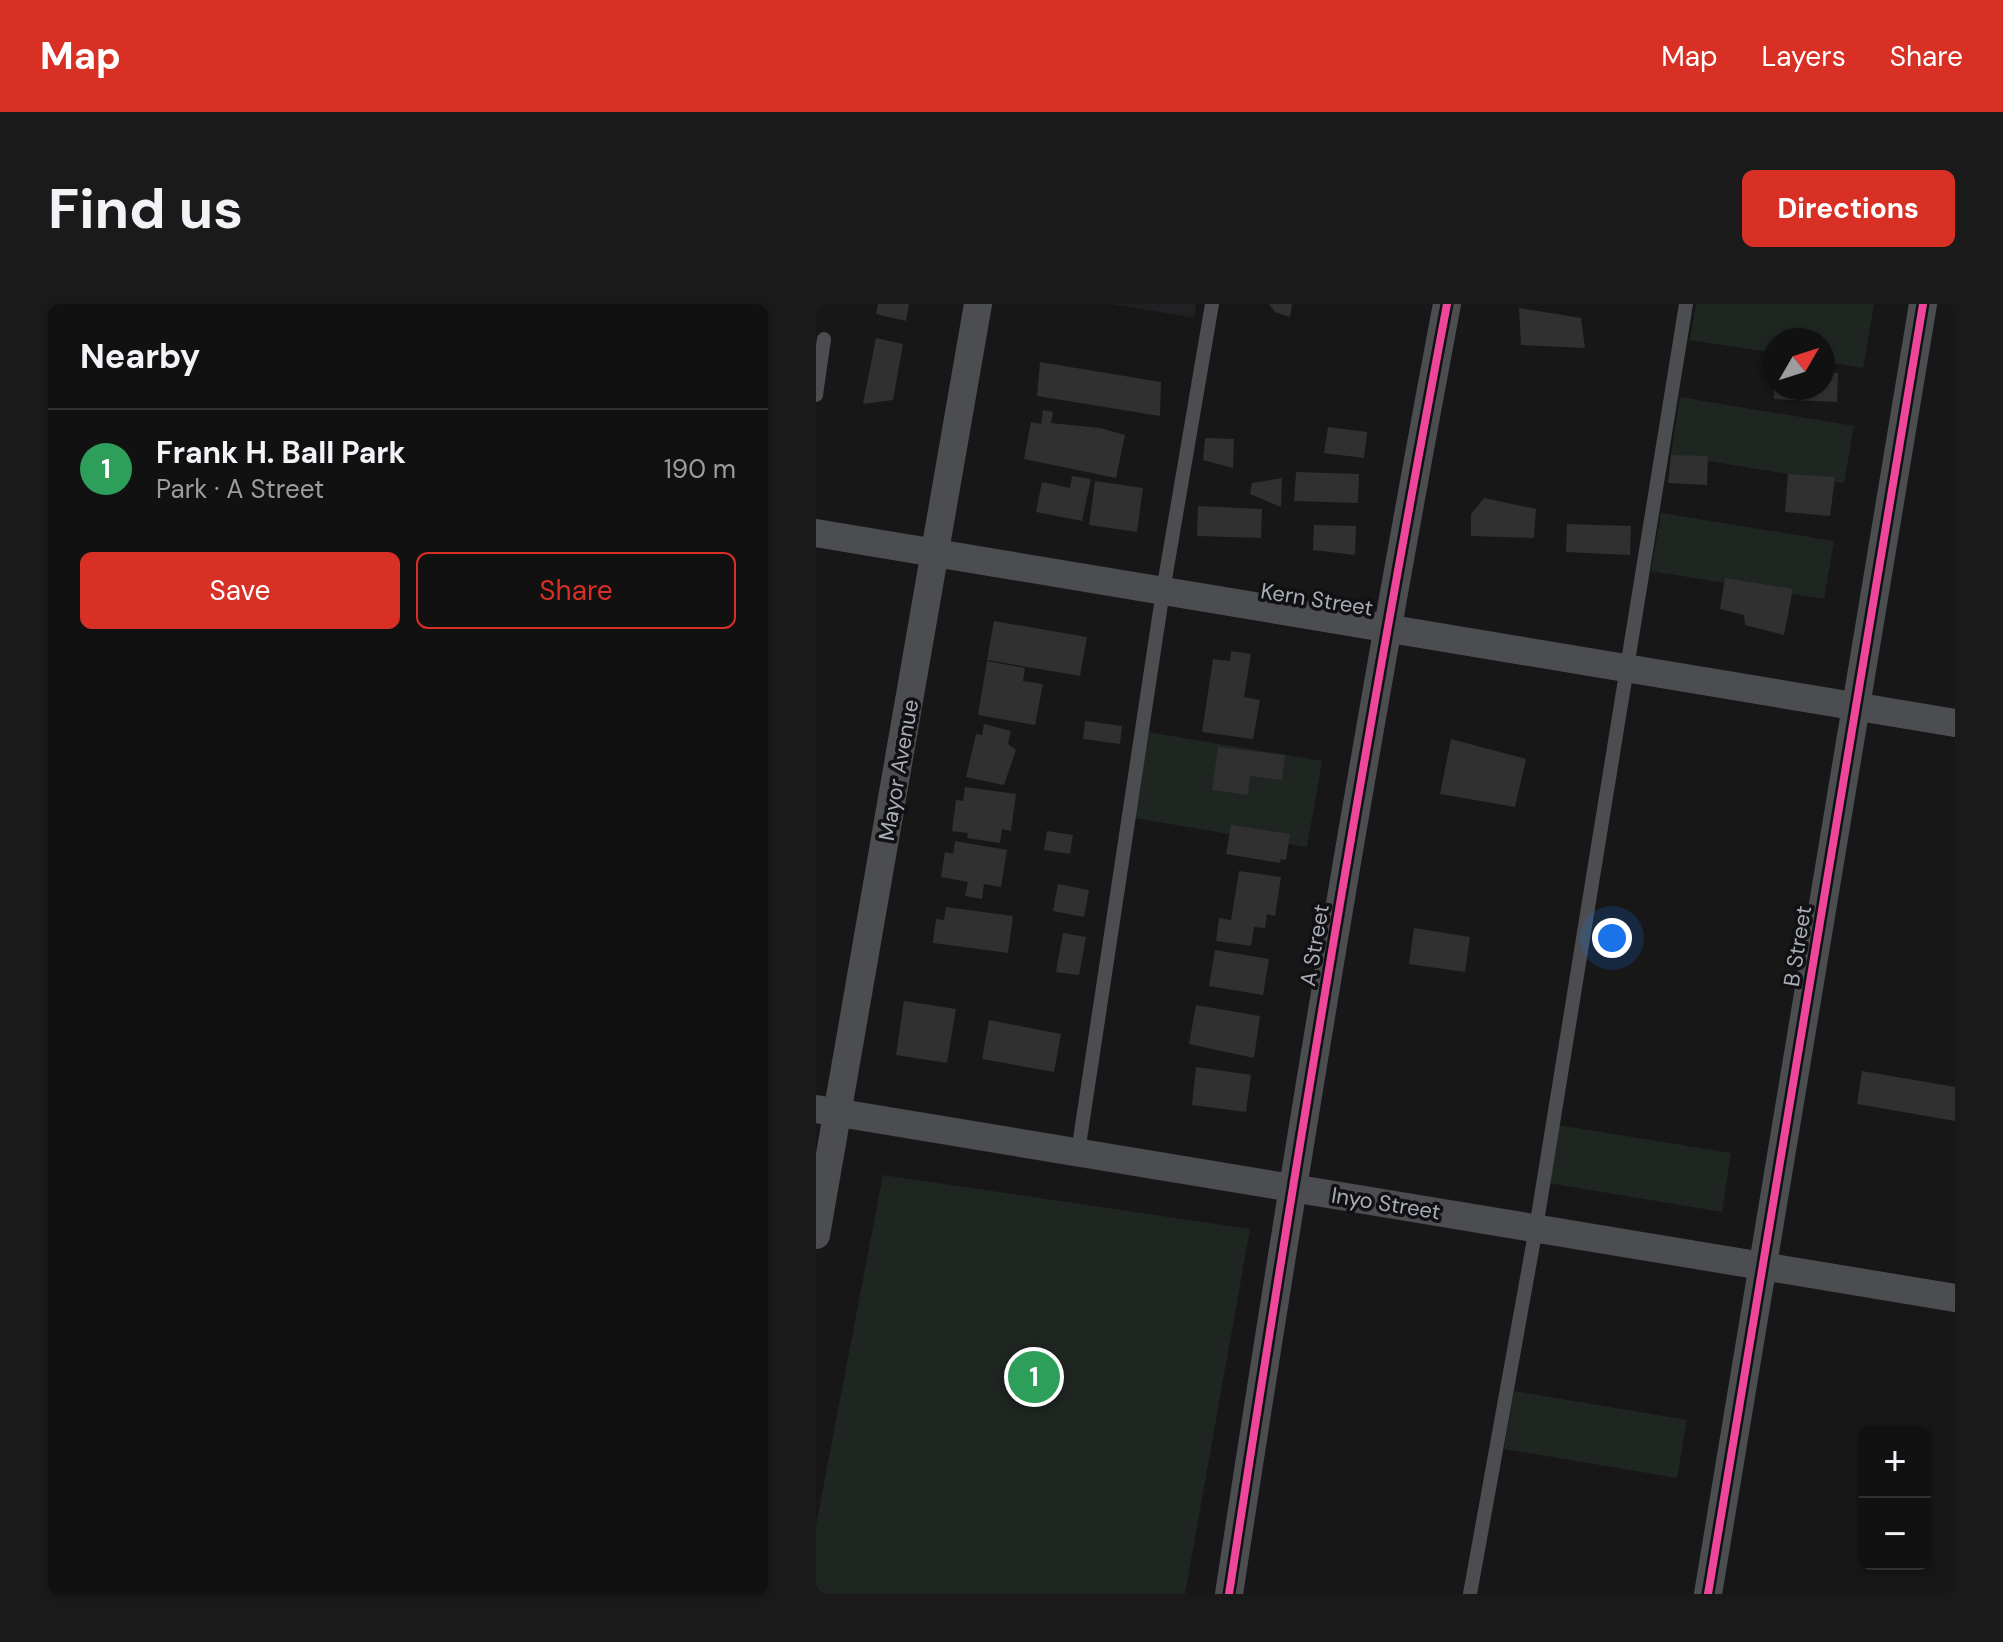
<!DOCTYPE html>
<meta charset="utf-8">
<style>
body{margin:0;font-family:"DM Sans",sans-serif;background:#1a1a1a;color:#f1f3f6}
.controls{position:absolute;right:24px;bottom:24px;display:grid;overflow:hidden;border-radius:12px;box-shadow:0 2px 6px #0004}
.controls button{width:72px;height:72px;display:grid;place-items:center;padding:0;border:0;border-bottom:2px solid #303131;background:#111;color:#f1f3f6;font:40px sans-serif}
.compass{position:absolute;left:947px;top:24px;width:72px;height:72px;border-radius:50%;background:#111;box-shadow:0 2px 6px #0004;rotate:51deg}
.you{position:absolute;left:796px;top:634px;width:28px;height:28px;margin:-20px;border:6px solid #fff;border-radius:50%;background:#1a73e8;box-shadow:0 0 0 12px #1a73e833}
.badge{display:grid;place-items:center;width:52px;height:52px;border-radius:50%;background:#d93025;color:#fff;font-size:26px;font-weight:700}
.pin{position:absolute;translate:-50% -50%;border:4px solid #fff;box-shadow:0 2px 8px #0006}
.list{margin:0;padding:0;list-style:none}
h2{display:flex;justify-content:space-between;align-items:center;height:104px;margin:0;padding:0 32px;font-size:34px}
h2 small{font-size:26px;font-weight:400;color:#9c9d9f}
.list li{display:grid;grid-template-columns:52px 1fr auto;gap:24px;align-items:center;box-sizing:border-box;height:120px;padding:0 32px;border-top:2px solid #303131}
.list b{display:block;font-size:30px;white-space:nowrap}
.list p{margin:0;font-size:26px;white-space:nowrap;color:#9c9d9f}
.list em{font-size:26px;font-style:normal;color:#9c9d9f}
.actions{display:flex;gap:16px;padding:24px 32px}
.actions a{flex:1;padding:18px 0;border:2px solid #d93025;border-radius:12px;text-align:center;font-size:28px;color:#d93025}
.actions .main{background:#d93025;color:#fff}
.map{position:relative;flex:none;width:1139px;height:1290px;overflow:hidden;border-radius:12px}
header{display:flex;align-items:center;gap:48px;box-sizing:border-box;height:112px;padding:0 40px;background:#d93025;color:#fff}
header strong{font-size:38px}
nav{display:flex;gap:44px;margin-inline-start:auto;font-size:28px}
.intro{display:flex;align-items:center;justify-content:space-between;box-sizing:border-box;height:192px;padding:0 48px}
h1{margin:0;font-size:56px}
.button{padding:20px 36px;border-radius:12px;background:#d93025;color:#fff;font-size:28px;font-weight:700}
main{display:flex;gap:48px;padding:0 48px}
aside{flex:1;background:#111;border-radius:12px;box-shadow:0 2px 6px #0004}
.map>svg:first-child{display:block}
.built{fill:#212123}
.green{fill:#1f2621}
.building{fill:#303031}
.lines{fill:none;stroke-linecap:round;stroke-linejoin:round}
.service{stroke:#4c4d50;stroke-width:14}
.minor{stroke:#4c4d50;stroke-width:28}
.cycleway-casing{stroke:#111113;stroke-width:13}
.cycleway{stroke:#ed469a;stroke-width:8}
.labels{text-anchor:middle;stroke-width:7;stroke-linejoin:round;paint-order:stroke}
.street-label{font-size:22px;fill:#a9adb8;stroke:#111113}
</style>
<header>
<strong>Map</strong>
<nav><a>Map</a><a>Layers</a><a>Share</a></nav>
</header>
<div class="intro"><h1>Find us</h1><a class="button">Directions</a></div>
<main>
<aside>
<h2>Nearby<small></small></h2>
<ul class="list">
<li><span class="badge" style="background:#2e9e5b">1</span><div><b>Frank H. Ball Park</b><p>Park · A Street</p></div><em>190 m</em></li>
</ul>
<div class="actions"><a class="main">Save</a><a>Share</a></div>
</aside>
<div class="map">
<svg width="1139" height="1290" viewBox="0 0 1139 1290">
<rect width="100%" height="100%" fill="#171717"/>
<path class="built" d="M296 0H380L378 14Z"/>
<path class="green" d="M880 0H1058L1047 64 1007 57V36H959V49L874 36Z
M864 93 1038 122 1028 179 855 151Z
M845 209 1018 237 1008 295 835 267Z
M332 428 506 457 491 543 318 514Z
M742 821 915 849 906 908 732 879Z
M67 871 434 925 369 1290H0V1221Z
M698 1087 871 1116 861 1174 688 1145Z"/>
<path class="building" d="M62 0H93L90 17 60 10Z
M453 0H476L474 13 459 8Z
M703 4 765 14 769 44 705 41Z
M60 34 87 40 77 96 47 100Z
M224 58 345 78 344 112 221 92Z
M1007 68 1022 69 1021 98 958 95V84H1007Z
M227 106 237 108 235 119 284 124 309 131 300 174 208 155 215 118 225 120Z
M512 123 551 128 548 154 508 149Z
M389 134 418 135 417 164 387 156Z
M855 151 892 152 891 181 852 179Z
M480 168 543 170 542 199 478 197Z
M972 170 1019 173 1014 212 969 208Z
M256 172 275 175 266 217 220 208 226 178 254 184Z
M466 174 465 203 434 190 436 179Z
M279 177 327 184 321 228 273 221Z
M668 194 720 205 718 234 655 232V210Z
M382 202 446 205 445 234 381 232Z
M751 220 815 222 814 251 750 248Z
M498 221 540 222 539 251 497 246Z
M909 274 977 285 968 331 929 321 928 311 904 305Z
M178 317 271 333 264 372 171 356Z
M415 347 435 350 428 393 444 396 437 435 386 428 397 355 414 357Z
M171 357 209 364 207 377 227 380 219 421 162 411Z
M269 417 306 422 304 440 267 435Z
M168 420 195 427 192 440 200 446 188 481 150 473 160 430 166 431Z
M635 435 710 455 699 503 624 490Z
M402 443 469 451 466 476 434 472 432 491 396 486Z
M149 483 200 490 195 527 186 525 184 539 151 534 152 529 136 527 140 496 147 497Z
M415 521 474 530 470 556 465 555 464 559 410 550Z
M231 527 257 531 254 550 228 546Z
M139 537 191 546 185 583 168 580 166 595 149 592 152 578 125 573 129 548 137 550Z
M423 567 465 573 459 612 451 610 449 624 438 623 435 642 400 637 403 614 415 616Z
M242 580 273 586 268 613 237 607Z
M130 603 197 612 192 649 117 639 120 615 128 616Z
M598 624 654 633 649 668 593 660Z
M247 629 270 633 263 671 240 668Z
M399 646 453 655 447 691 393 682Z
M88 697 140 705 131 759 80 751Z
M380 701 444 712 438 754 373 740Z
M173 716 245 730 238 768 166 755Z
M380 763 435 771 430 808 376 801Z
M1046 767 1139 783V817L1041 800Z"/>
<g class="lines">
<path class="service" d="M0 91 8 35
M262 848 347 287 396 0
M654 1290 720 924 870 0"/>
<path class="minor" d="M0 229 1139 419
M0 805 1139 994
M0 931 162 0
M413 1290C479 859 550 429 631 0
M892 1290 1107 0"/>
<g class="cycleway-casing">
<path id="cycleway" d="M413 1290C479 859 550 429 631 0
M892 1290 1107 0"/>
</g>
<use href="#cycleway" class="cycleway"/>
</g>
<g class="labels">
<g class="street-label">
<text transform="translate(501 295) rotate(9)" y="8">Kern Street</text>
<text transform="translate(82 466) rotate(-80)" y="8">Mayor Avenue</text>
<text transform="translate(498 641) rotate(-80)" y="8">A Street</text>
<text transform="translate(981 642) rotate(-81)" y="8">B Street</text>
<text transform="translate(570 899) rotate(9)" y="8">Inyo Street</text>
</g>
</g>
</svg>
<div class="controls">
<button>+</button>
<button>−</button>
</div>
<svg class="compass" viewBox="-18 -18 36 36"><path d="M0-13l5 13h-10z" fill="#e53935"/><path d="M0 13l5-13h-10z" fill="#9c9d9f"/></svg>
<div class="you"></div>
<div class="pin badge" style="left:218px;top:1073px;background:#2e9e5b">1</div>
</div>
</main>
